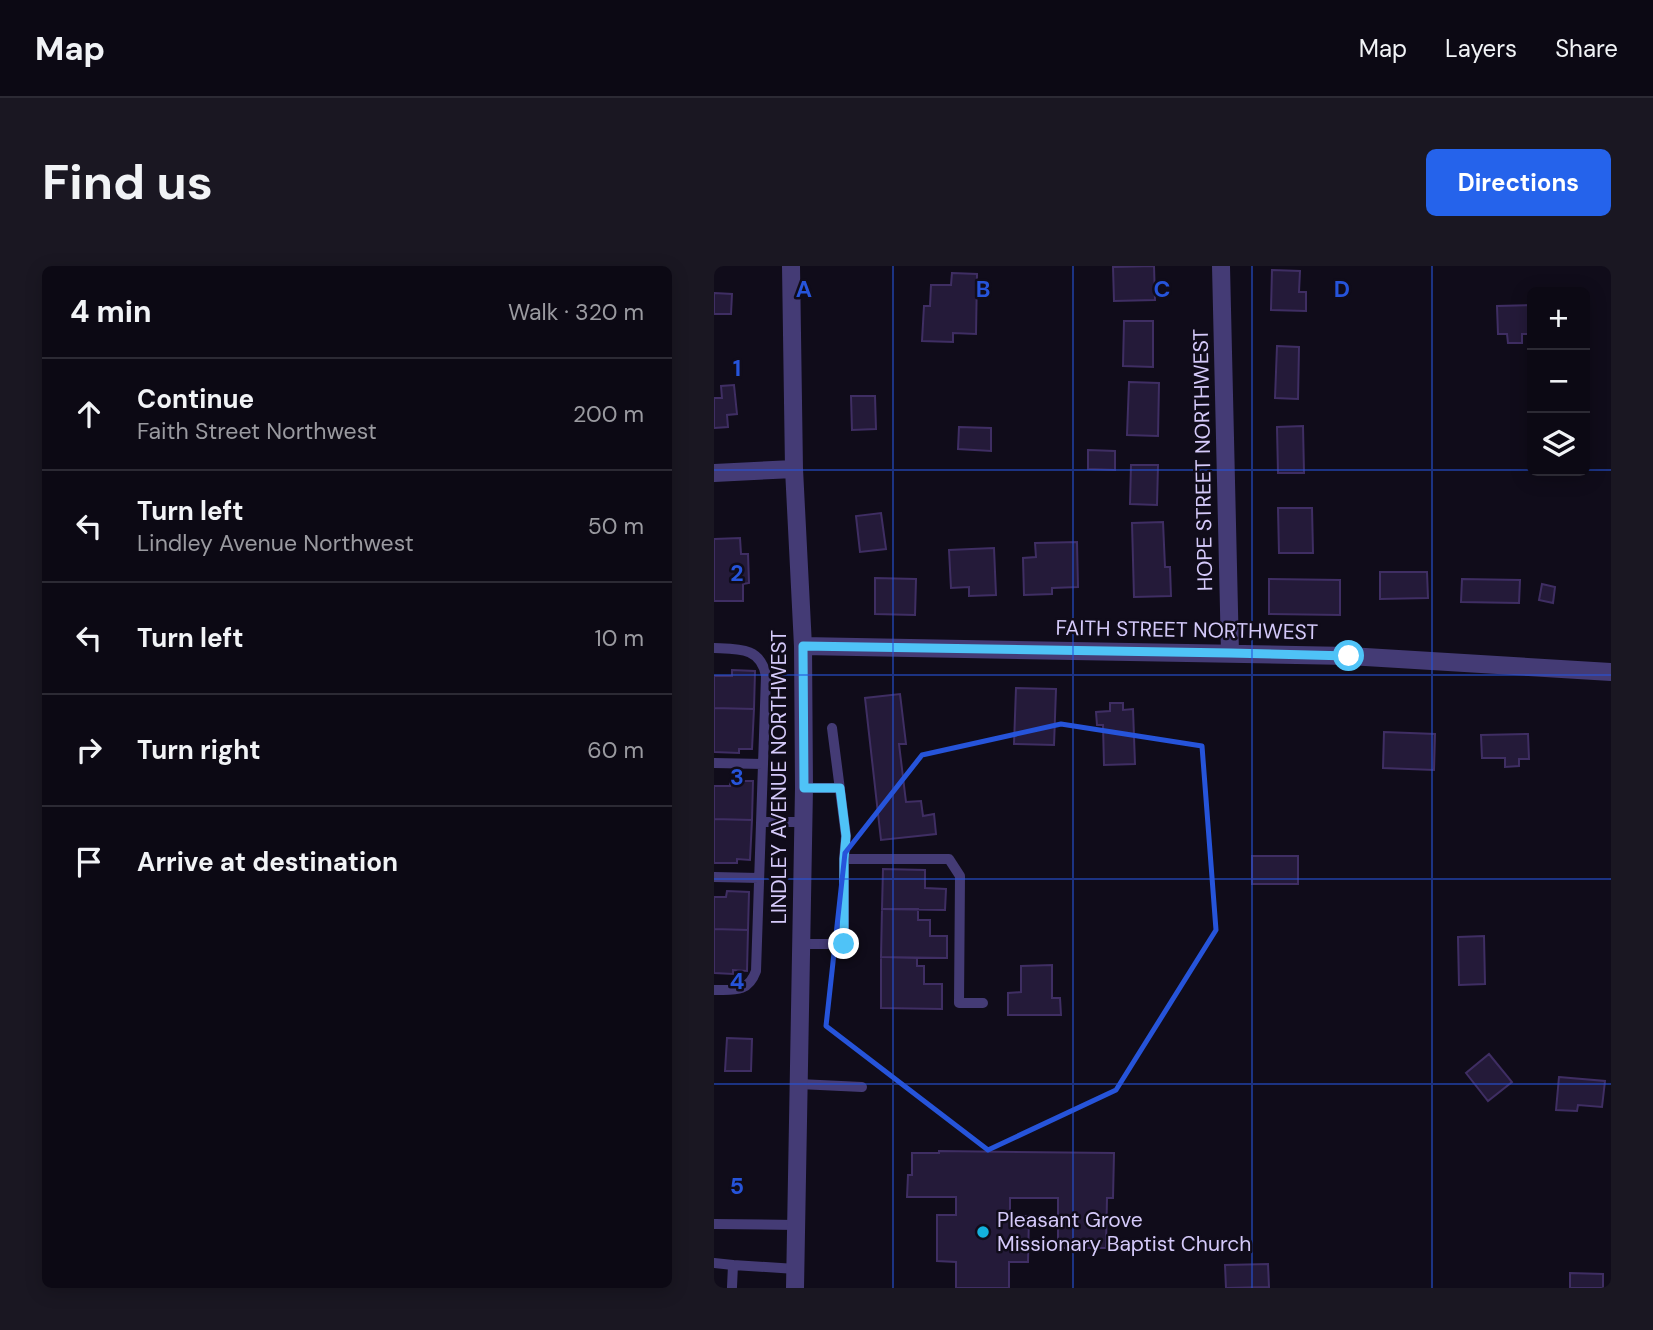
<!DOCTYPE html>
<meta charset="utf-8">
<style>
body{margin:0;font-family:"DM Sans",sans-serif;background:#1a1722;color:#f1f3f6}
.controls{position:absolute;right:21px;top:21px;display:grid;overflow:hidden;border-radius:10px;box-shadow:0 4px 18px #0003}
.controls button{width:63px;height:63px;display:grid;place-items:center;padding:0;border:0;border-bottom:2px solid #2c2a34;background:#0c0914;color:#f1f3f6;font:35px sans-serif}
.stop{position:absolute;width:21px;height:21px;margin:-16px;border:5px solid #4fc3f7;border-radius:50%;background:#fff}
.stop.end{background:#4fc3f7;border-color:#fff;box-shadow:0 2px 7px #0008}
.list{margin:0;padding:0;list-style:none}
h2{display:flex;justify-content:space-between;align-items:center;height:91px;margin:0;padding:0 28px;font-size:30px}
h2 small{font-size:23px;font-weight:400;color:#9a9aa0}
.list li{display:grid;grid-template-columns:46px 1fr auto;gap:21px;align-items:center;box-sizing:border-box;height:112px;padding:0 28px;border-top:2px solid #2c2a34}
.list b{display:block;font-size:26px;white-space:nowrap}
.list p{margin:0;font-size:23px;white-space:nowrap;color:#9a9aa0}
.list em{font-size:23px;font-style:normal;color:#9a9aa0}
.icon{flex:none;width:38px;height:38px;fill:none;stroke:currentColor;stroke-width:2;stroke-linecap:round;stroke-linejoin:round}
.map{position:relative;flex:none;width:897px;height:1022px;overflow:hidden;border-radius:10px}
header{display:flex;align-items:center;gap:42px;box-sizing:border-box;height:98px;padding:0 35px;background:#0c0914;border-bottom:2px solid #2c2a34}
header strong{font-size:33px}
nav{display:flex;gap:38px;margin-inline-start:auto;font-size:24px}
.intro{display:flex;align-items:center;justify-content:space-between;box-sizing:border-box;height:168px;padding:0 42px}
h1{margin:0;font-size:49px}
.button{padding:18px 32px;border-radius:10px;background:#2563eb;color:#fff;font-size:24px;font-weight:700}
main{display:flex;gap:42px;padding:0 42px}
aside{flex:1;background:#0c0914;border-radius:10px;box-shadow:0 4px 18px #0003}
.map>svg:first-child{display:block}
.building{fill:#241a39;stroke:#3f2e63;stroke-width:2}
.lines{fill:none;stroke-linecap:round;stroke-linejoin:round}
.service{stroke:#443b75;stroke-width:10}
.minor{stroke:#443b75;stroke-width:18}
.route{stroke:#4fc3f7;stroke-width:9}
.marked{fill:none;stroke:#2654da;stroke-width:5;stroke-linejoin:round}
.grid{fill:none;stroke:#2654da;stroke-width:2;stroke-opacity:0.55}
.poi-dot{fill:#13b1dd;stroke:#100c1a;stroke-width:2.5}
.labels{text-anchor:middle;stroke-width:5;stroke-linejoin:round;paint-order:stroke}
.street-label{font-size:21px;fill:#d5cafa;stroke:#100c1a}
.poi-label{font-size:21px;fill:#d5cafa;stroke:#100c1a;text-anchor:start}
.grid-label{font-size:23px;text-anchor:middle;font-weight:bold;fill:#2654da;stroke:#100c1a;stroke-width:5;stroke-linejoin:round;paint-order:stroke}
</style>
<header>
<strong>Map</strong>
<nav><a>Map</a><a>Layers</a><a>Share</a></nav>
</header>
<div class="intro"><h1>Find us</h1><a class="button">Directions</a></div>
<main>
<aside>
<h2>4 min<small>Walk · 320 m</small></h2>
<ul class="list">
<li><svg class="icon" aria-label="ahead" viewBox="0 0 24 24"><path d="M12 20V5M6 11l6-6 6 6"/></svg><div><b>Continue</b><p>Faith Street Northwest</p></div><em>200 m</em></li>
<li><svg class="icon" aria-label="left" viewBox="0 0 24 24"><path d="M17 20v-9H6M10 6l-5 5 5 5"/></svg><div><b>Turn left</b><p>Lindley Avenue Northwest</p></div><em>50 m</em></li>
<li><svg class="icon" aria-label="left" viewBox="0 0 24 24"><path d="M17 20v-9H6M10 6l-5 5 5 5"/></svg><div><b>Turn left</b></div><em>10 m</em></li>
<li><svg class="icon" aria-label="right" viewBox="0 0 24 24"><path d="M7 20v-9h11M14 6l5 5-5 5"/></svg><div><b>Turn right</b></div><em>60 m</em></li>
<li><svg class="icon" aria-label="arrive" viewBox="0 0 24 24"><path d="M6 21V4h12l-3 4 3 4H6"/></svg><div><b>Arrive at destination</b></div></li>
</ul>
</aside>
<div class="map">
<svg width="897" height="1022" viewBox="0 0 897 1022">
<rect width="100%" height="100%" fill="#100c1a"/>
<path class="building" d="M440 0 441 34 400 35 399 1Z
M558 4 586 5 585 26H592V45L557 44Z
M238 7 263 8 262 68 239 67V76L208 75 210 40H216L217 19H237Z
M0 27 18 28 17 48H0Z
M818 39V68H808V77H794L793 68H784L783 40Z
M410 55H439V101L409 100Z
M563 80 585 81 584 133 561 132Z
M415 116 445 117 444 170 413 169Z
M20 119 23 148 13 149 14 161 0 162V132H8L7 120Z
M137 130H161L162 163 138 164Z
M589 160 590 207H564L563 161Z
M245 161 277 162V185L244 183Z
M374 184 401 185V204L374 203Z
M417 199H444L443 239 416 238Z
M564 242H598L599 287H565Z
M167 247 172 283 146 286 142 250Z
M449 256 451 301H456L457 330 420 331 418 257Z
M26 272 27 288H34L35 317 29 318V335H0V273Z
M363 276 364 321 338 322V328L310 329 309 292 322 291 321 277Z
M280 282 282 329 255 330V321L237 322 235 284Z
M666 306H713L714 332 666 333Z
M161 312 202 313 201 349 161 348Z
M555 313 626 314V349L555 348Z
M748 313 806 314 805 337 747 336Z
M828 318 841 321 839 337 825 334Z
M18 404 41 405 40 443 0 442V410H18Z
M302 422 342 423 340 479 300 478Z
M186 428 192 478H185L192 536 207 535 209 550 220 548 222 568 167 574 151 432Z
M396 437H409V444L419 443 421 498 390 499 389 459H383L382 446 396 445Z
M0 442 40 443 38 483H25V487L0 486Z
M670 466 721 468 720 504 669 502Z
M814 468 815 493H805V500L791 501V492H768L767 469Z
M16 515H39L38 554 0 553V520H16Z
M0 553 38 554 36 594 23 593V597H0Z
M538 590H584V618H538Z
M169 603 211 604V622L232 623 231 644 168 643Z
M13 625 35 626 34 664 0 663V631H12Z
M168 643H204V654H216V670H233V692L167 691Z
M0 663 34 664 33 705 19 704V708L0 707Z
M770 670 771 718 745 719 744 671Z
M167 691 203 692V700H210V718H228V743L167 742Z
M338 699V732H346L347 749H294V727L307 726V700Z
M13 772 38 773 37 805H11Z
M775 788 798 816 774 835 752 807Z
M845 811 891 815 888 841 864 839 863 845 842 844Z
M225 885 400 887 399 932H393L392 982H344V932H296V950H315L314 996H295V1022H242V996L223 995V949H242V931H193L194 909H198V887H225Z
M554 998 555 1021 512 1022 511 999Z
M856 1007 889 1008V1022H856Z"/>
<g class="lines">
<path class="service" d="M0 382C24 383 47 381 52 410L42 705C34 727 20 724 0 724
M0 497 49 498
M90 522H126
M47 556H89
M130 593H235L246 610 245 737H269
M0 611 45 612
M87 678H130V593L132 570 118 462
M85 818 148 821
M0 958 83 959
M0 997 19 999
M18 1021 19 999 82 1003"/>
<path class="minor" d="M77 0 80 203 89 380 90 522 81 1022
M507 0 516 387
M0 207 80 203
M89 380 635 390 897 406"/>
</g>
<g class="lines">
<path class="route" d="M130 678V593L132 570 126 522H90L89 380 516 387 635 390"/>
</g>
<path class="marked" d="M347 458 488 480 502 664 402 824 274 884 112 760 131 587 208 489Z"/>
<path class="grid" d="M179 0V1022M359 0V1022M538 0V1022M718 0V1022M0 204H818M871 204H897M0 409H897M0 613H897M0 818H897"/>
<circle class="poi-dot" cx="269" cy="966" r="7"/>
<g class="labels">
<g class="street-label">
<text transform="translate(489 194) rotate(-91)" y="7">HOPE STREET NORTHWEST</text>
<text transform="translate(473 364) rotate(1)" y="7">FAITH STREET NORTHWEST</text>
<text transform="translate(65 511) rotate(-90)" y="7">LINDLEY AVENUE NORTHWEST</text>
</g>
<g class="poi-label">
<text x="283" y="961">Pleasant Grove<tspan x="283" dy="24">Missionary Baptist Church</tspan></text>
</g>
</g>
<g class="grid-label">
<text x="90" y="31">A</text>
<text x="269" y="31">B</text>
<text x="448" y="31">C</text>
<text x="628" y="31">D</text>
<text x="23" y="110">1</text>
<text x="23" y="315">2</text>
<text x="23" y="519">3</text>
<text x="23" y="723">4</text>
<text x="23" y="928">5</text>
</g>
</svg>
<div class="controls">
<button>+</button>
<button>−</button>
<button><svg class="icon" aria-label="layers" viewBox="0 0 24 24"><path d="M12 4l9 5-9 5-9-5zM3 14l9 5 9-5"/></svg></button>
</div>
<div class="stop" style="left:635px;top:390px"></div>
<div class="stop end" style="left:130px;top:678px"></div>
</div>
</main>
